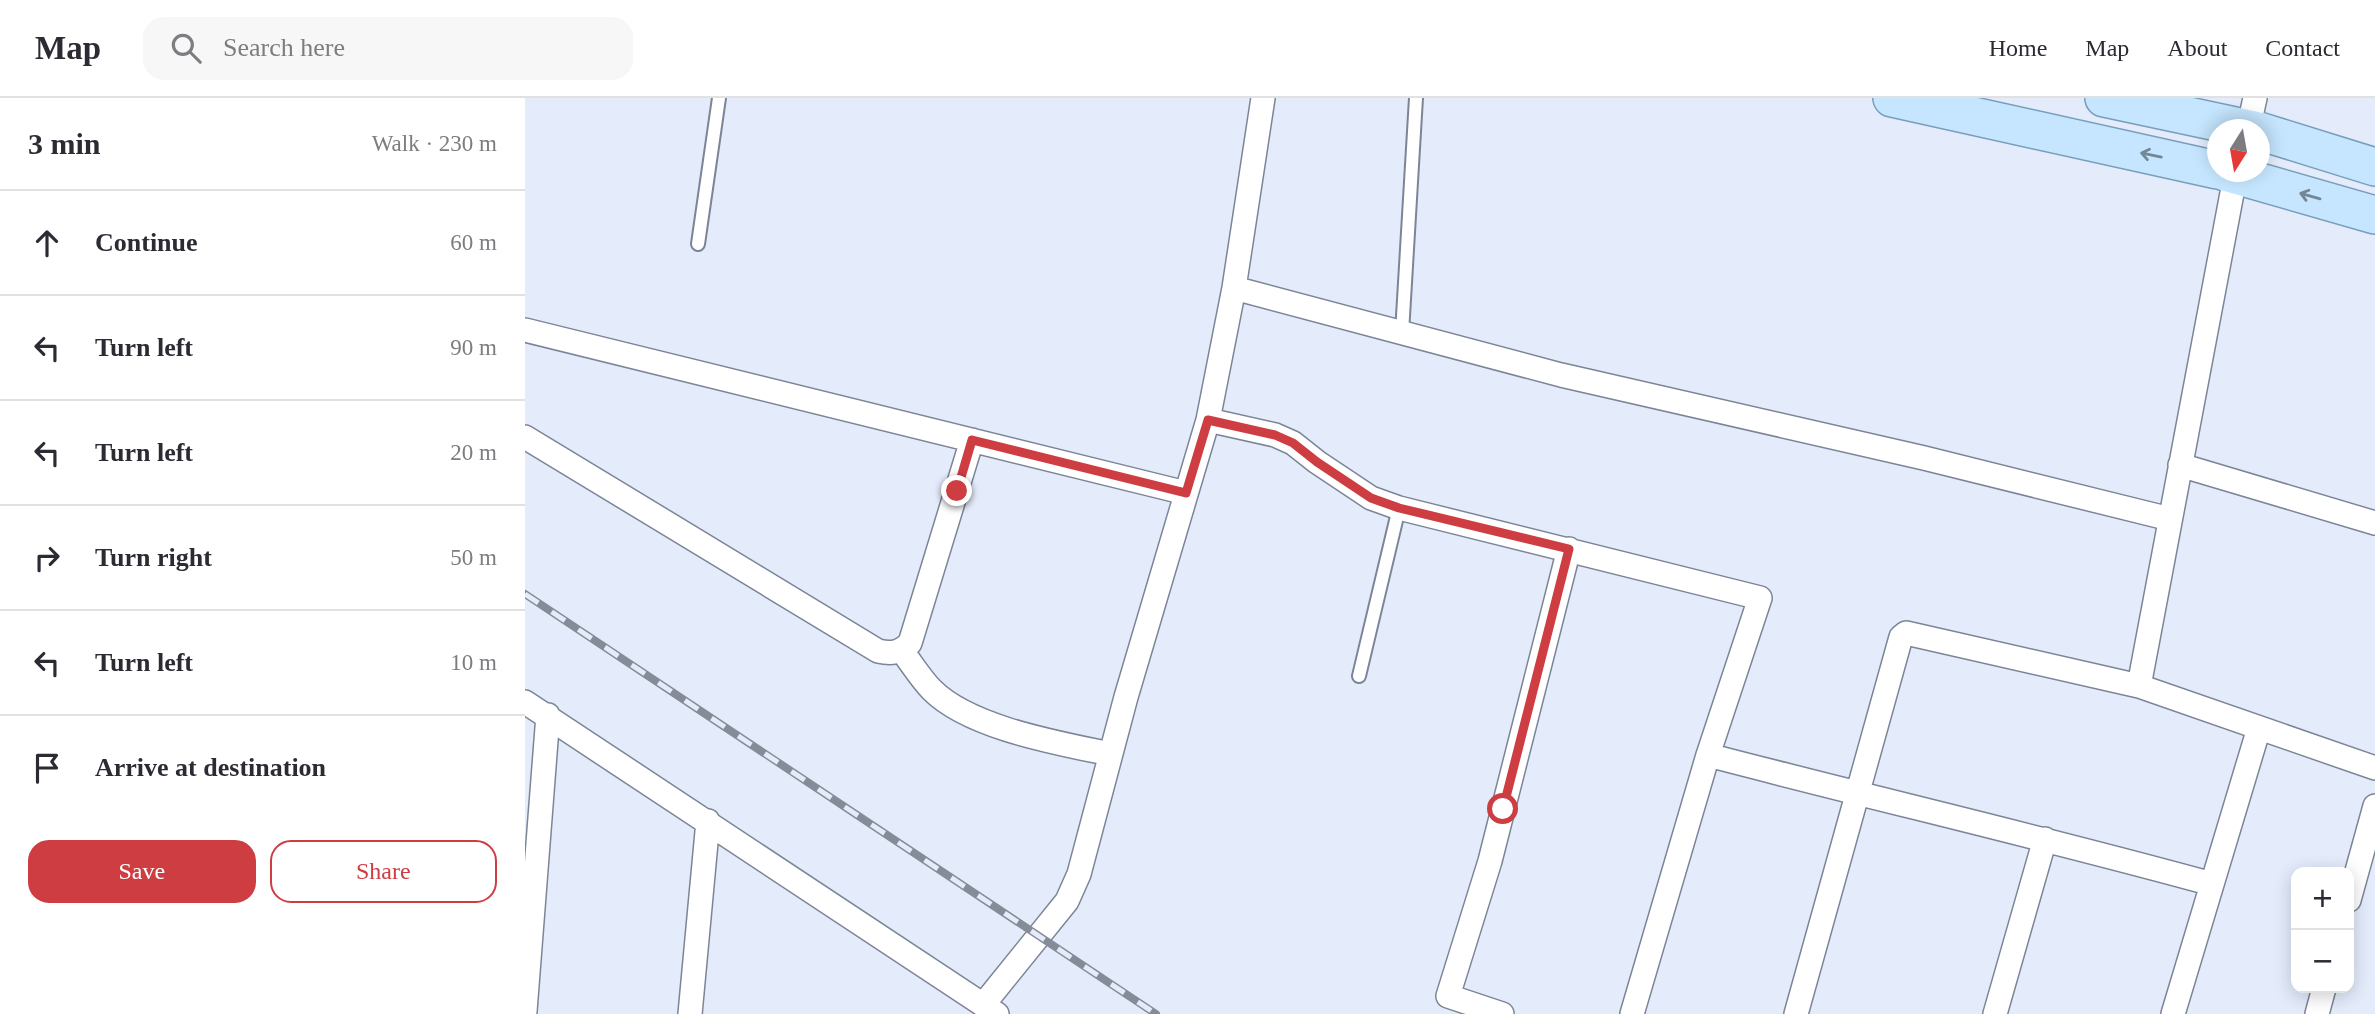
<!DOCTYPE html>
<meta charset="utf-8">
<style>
body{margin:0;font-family:Georgia,serif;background:#f7f7f7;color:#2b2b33}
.controls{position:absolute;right:21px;bottom:21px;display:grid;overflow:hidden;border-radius:14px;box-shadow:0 4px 18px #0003}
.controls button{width:63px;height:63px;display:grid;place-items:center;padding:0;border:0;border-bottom:2px solid #e1e1e2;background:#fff;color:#2b2b33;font:35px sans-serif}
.compass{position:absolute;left:1682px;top:21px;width:63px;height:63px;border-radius:50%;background:#fff;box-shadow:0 4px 18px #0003;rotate:191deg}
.stop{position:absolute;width:21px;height:21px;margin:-16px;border:5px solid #cd3d42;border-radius:50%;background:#fff}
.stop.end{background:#cd3d42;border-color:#fff;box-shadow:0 2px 7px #0008}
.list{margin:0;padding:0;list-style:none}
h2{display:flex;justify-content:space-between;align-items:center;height:91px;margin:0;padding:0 28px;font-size:30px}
h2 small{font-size:23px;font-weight:400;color:#7c7c81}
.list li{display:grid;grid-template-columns:46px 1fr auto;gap:21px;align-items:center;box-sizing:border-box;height:105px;padding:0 28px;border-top:2px solid #e1e1e2}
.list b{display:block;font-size:26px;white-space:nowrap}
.list em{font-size:23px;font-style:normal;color:#7c7c81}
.actions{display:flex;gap:14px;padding:21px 28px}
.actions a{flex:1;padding:16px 0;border:2px solid #cd3d42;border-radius:21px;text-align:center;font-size:24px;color:#cd3d42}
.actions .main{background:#cd3d42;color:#fff}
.icon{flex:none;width:38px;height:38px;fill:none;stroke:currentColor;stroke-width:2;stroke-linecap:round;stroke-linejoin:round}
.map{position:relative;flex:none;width:1850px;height:916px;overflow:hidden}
header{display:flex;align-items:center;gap:42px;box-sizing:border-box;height:98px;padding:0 35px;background:#fff;border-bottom:2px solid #e1e1e2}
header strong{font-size:33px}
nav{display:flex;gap:38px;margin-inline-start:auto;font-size:24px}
.search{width:490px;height:63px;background:#f7f7f7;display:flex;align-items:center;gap:18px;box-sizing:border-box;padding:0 24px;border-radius:21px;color:#7c7c81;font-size:26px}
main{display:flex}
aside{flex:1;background:#fff}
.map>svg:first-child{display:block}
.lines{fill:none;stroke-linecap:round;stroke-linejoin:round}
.lane-casing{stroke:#7c8597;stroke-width:16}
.street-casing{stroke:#7c8597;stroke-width:26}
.primary-casing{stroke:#799eba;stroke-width:40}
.lane{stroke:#fff;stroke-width:12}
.street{stroke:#fff;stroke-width:23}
.primary{stroke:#c5e6fe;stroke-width:37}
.rail-casing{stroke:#868c97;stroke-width:8}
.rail{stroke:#e4ecfc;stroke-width:5;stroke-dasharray:16;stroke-linecap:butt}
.oneway{stroke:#758695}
.route{stroke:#cd3d42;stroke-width:9}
</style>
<header>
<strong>Map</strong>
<div class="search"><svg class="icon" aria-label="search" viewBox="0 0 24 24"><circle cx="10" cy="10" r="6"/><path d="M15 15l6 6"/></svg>Search here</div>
<nav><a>Home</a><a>Map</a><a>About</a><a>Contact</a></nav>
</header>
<main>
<aside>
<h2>3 min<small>Walk · 230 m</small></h2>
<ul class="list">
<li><svg class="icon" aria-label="ahead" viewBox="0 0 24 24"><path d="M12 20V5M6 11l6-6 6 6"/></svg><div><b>Continue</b></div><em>60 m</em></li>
<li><svg class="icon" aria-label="left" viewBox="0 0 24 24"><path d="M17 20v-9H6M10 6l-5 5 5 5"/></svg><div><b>Turn left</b></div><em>90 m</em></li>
<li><svg class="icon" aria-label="left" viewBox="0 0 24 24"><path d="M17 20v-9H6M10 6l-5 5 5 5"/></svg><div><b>Turn left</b></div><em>20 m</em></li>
<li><svg class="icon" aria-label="right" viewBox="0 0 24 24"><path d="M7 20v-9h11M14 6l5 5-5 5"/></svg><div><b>Turn right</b></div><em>50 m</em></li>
<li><svg class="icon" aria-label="left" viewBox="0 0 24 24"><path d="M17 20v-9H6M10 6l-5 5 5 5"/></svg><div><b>Turn left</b></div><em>10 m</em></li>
<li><svg class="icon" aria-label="arrive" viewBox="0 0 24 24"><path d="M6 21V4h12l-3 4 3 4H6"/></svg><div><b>Arrive at destination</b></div></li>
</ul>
<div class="actions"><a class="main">Save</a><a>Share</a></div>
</aside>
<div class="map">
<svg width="1850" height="916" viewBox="0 0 1850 916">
<rect width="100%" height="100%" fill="#e4ecfc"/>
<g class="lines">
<g class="lane-casing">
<path id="lane" d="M173 146 194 0
M877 235 891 0
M834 578 874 410"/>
</g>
<g class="street-casing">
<path id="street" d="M1723 32 1730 0
M709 190 1036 277 1399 360 1645 421
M0 232 661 395
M683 322 750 337 768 345 792 364 846 400 874 410 1235 500 1183 657 1107 916
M0 339 353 553C367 556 374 555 385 545L447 342
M1655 367 1850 425
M377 553C387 566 396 581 407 592 445 630 533 645 585 656
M1614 588 1711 74
M0 604 472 916
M1183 657C1351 701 1520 740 1687 786
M1824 802 1850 708
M458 907 542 803 554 776 601 599 683 322 709 190 738 0
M0 913 23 617
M165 916 183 723
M977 916 923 898 965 763 1044 451
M1271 916 1376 539 1381 535 1614 588 1850 670
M1470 916 1520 741
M1648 916 1734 630
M1792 916 1799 890"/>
</g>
<g class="primary-casing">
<path id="primary" d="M1367 0 1692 72
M1579 0 1729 32
M1734 33 1850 69
M1700 74 1850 117"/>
</g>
<use href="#lane" class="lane"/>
<use href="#street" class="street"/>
<use href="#primary" class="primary"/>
<g class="rail-casing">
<path id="rail" d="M0 496 631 916"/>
</g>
<use href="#rail" class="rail"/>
</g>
<defs><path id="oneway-shaft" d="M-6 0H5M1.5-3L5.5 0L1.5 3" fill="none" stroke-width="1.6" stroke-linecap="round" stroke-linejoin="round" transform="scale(1.75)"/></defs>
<g class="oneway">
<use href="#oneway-shaft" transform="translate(1626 57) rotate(-168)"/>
<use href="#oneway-shaft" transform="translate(1785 98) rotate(-164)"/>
</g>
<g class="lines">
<path class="route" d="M432 393 447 342 661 395 683 322 750 337 768 345 792 364 846 400 874 410 1044 451 978 711"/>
</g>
</svg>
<div class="controls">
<button>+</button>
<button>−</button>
</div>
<svg class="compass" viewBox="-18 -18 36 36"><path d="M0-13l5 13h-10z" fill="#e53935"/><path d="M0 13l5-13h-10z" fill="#7c7c81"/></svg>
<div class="stop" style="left:978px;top:711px"></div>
<div class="stop end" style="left:432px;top:393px"></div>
</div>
</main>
